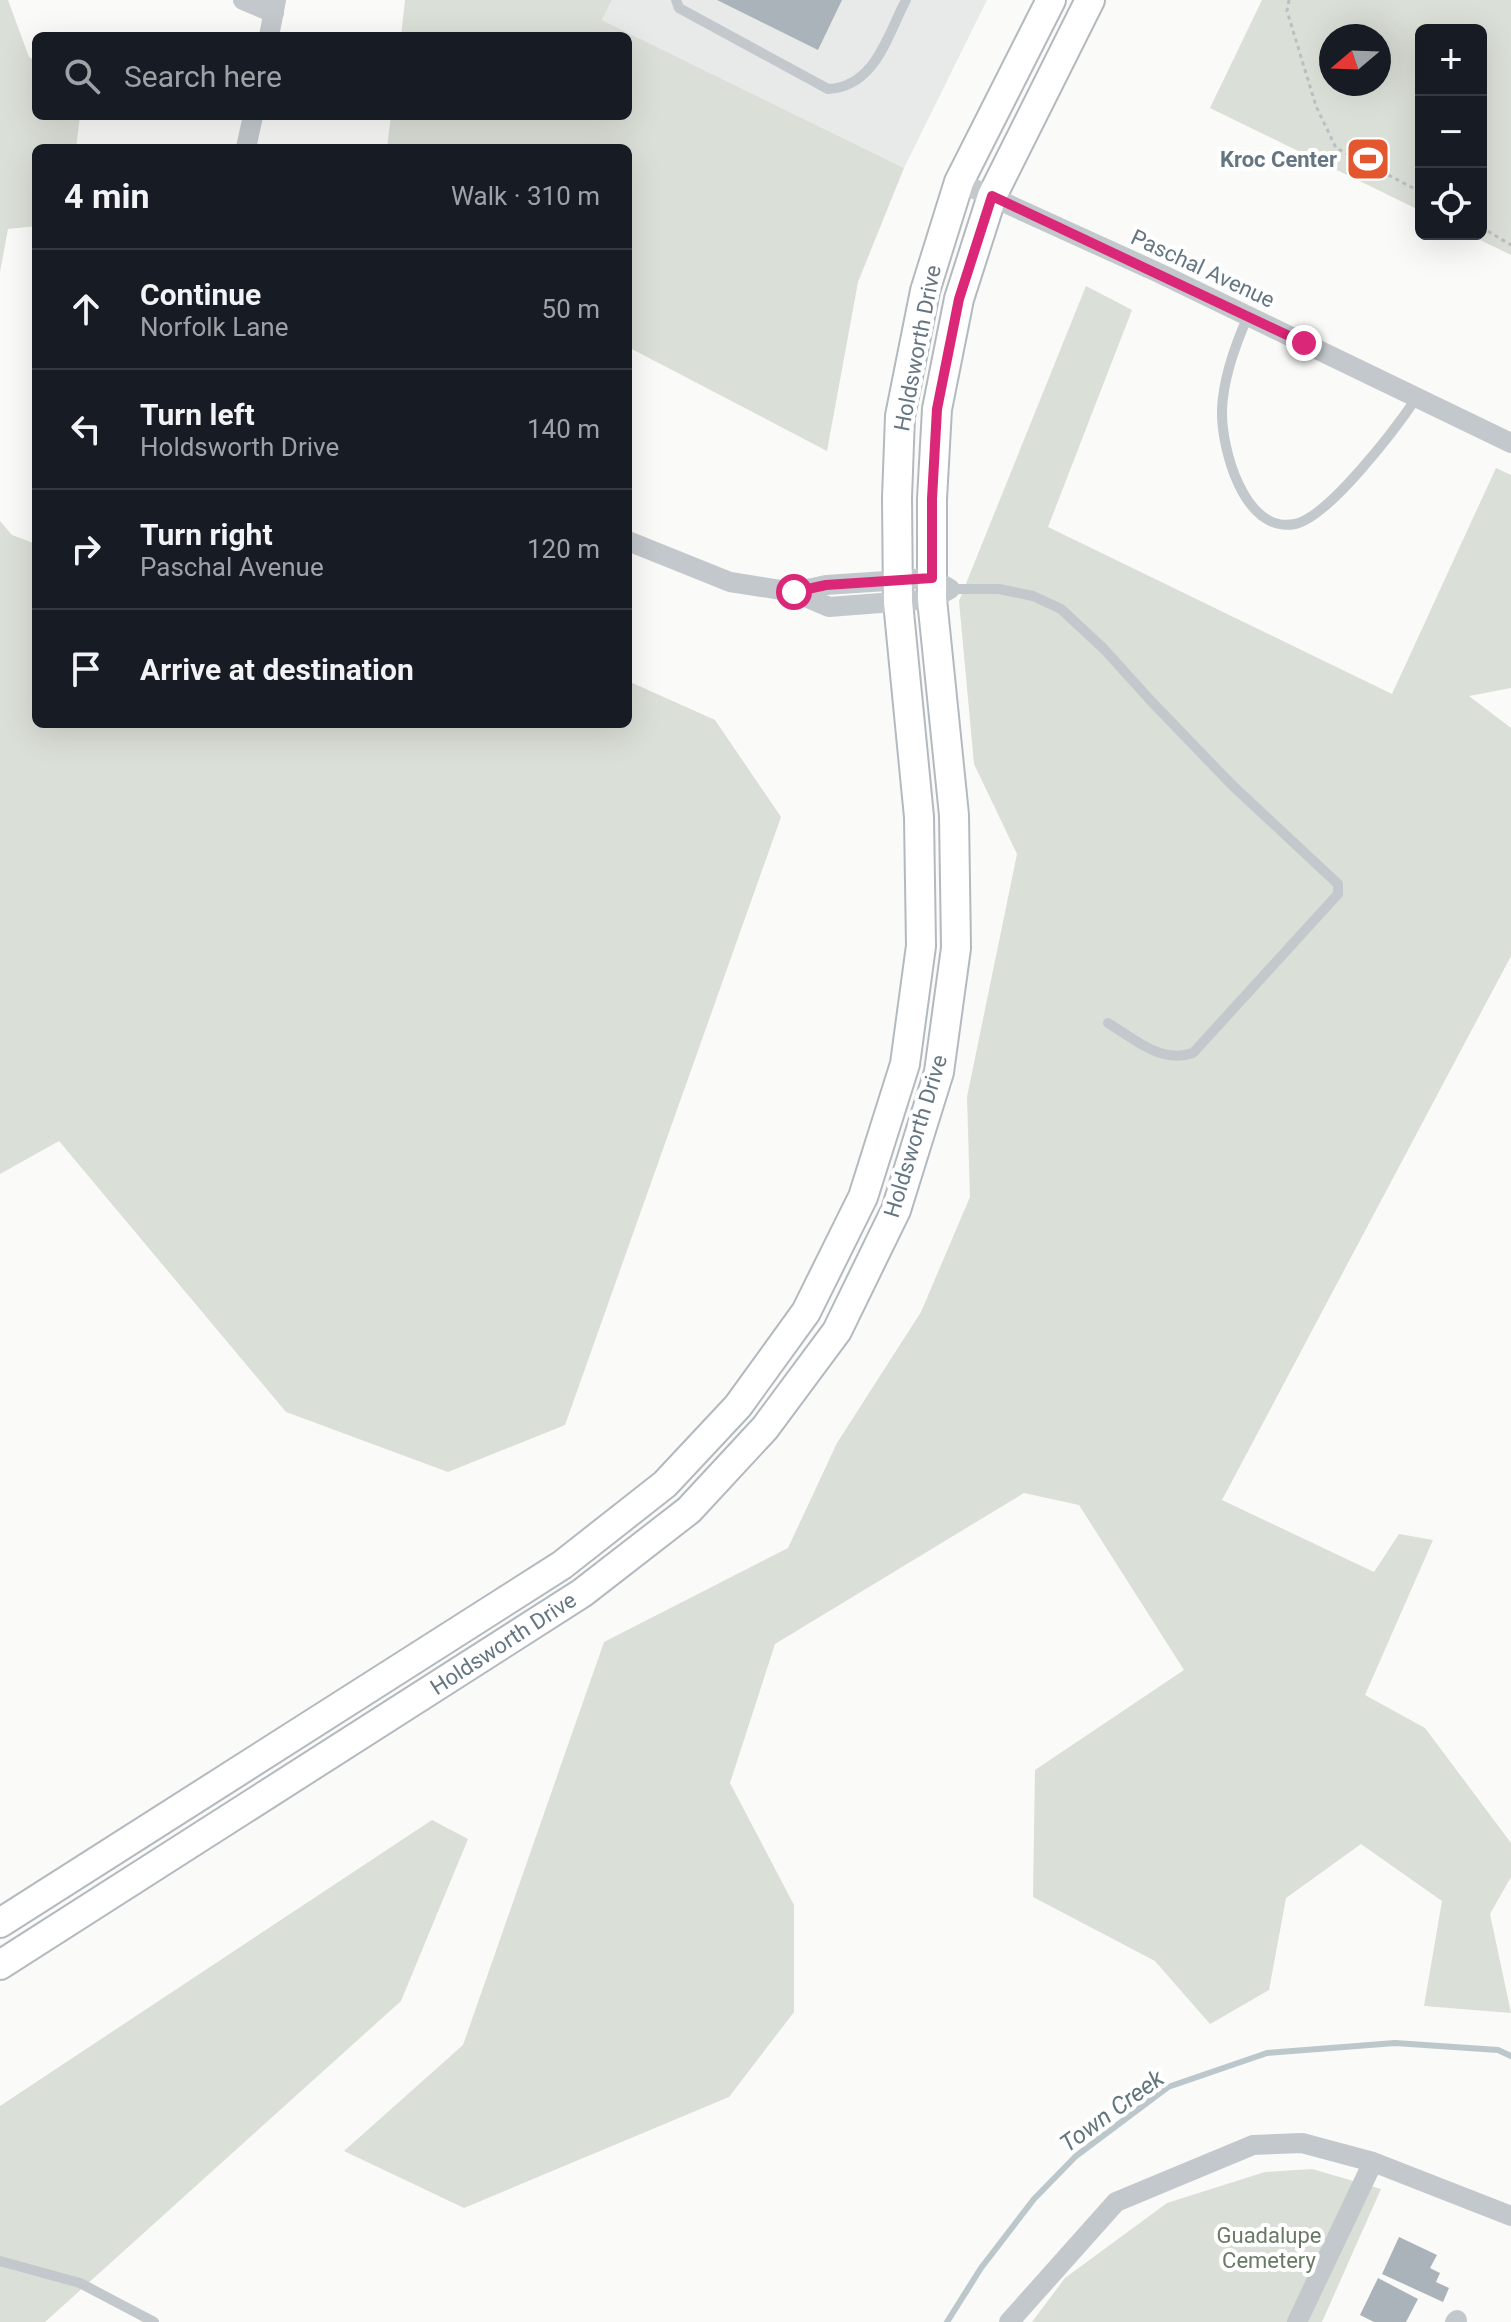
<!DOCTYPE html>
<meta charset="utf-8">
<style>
body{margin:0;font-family:Roboto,sans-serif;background:#20242c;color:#f1f3f6}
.controls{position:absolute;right:24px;top:24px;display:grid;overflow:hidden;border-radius:12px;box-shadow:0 8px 32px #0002}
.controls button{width:72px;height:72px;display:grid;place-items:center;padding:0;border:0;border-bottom:2px solid #363941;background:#171b24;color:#f1f3f6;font:40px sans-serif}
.compass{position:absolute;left:1319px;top:24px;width:72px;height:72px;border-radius:50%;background:#171b24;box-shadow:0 8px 32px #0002;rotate:251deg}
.stop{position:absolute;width:24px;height:24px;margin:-18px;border:6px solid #db2777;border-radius:50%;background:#fff}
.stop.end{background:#db2777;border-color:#fff;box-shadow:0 2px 8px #0008}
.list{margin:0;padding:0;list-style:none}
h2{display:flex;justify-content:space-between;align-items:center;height:104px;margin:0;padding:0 32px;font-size:34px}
h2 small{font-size:26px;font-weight:400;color:#9ea1a6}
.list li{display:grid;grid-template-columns:52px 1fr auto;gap:24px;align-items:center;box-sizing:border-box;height:120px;padding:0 32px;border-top:2px solid #363941}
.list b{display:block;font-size:30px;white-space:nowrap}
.list p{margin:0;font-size:26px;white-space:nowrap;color:#9ea1a6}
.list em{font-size:26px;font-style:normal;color:#9ea1a6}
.icon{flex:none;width:44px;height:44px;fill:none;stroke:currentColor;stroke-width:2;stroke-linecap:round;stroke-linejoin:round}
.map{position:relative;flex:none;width:1511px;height:2322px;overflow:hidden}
.search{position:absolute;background:#171b24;box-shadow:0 8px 32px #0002;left:32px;top:32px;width:600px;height:88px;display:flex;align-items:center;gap:20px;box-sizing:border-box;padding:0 28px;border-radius:12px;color:#9ea1a6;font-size:30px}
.panel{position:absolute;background:#171b24;box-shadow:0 8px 32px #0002;left:32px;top:144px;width:600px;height:584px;border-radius:12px}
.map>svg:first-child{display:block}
.built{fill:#e8e9e9}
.green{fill:#dadfd7;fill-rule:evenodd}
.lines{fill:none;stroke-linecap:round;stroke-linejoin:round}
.stream{stroke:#bbc7cb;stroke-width:6}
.building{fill:#aab3b9}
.secondary-casing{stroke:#b3babf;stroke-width:32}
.path{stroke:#bbbfc2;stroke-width:3;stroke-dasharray:4 4;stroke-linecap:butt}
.lane{stroke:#c3c8cc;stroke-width:10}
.street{stroke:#c3c8cc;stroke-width:20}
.secondary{stroke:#fff;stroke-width:28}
.route{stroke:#db2777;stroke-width:10}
.labels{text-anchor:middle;stroke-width:8;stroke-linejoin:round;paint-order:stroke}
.poi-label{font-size:22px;font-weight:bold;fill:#657683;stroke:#fff;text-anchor:end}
.street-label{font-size:22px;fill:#657683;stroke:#fff}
.park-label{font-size:22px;fill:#687a64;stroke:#fff}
.water-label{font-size:24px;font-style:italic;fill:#60757c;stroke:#fff}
</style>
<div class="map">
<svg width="1511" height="2322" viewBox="0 0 1511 2322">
<rect width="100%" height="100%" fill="#fafaf8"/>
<path class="built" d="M612 0H987L904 168 602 20Z"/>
<path class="green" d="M0 0H8L29 57 36 61V116H80L76 148H36V226L8 229 0 272Z
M405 0H612L602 20 904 168 858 282 827 451 628 347V148H387L391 116H628V36H401Z
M1262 0H1511V255L1468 234H1481V30H1421V211L1210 108ZM1379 36V84H1331V36Z
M1086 286 1132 310 1048 527 1392 694 1496 468 1511 475V688L1469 696 1511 728V956L1222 1500 1374 1572 1399 1534 1433 1540 1365 1695 1425 1728 1511 1843V1877L1490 1914 1511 2013 1424 2006 1442 1901 1361 1844 1286 1898 1269 1990 1210 2024 1155 1961 1033 1897 1035 1770 1184 1670 1079 1505 1024 1493 775 1644 730 1783 794 1905V2012L729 2097 464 2208 344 2151 463 2045 604 1642 788 1548 837 1443 921 1312 970 1197 967 1097 1017 854 974 764 959 601Z
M0 521 12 535 36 544V724H628V681L715 720 781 817 565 1425 448 1472 286 1412 59 1141 0 1174Z
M432 1820 468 1839 401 2001 45 2322H0V2106Z
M1312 2169 1381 2189 1322 2322H1032L1065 2278 1167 2203 1265 2172Z"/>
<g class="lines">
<path class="stream" d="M947 2322 981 2268 1034 2199 1076 2156 1168 2087 1267 2053 1395 2043 1498 2050 1511 2056"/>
</g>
<path class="building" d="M717 0H842L818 50Z
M1399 2237 1437 2255 1430 2268 1440 2273 1436 2282 1449 2288 1443 2302 1382 2274Z
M1378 2278 1418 2299 1406 2322H1374L1360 2315Z"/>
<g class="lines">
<g class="secondary-casing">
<path id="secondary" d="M0 1923 562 1565 665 1484 738 1406 806 1312 863 1197 905 1064 921 946 919 817 898 602 897 498 900 416 925 291 959 182 1051 0
M0 1965 582 1593 689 1510 765 1428 837 1331 896 1210 939 1072 956 948 954 815 932 599V499L937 409 959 299 992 196 1090 0"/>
</g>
<path class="path" d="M1289 0 1287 11 1316 106 1336 148 1421 192
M1481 227 1511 245"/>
<path class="lane" d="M676 0 679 8 828 89C875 87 887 36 906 0
M1248 316C1236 343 1223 379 1222 410 1221 448 1244 534 1295 524 1329 517 1397 427 1417 397
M950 589H999L1033 596 1061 609 1104 649 1151 701 1232 785 1338 884V894L1193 1053C1161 1064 1134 1039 1108 1023
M0 2261 80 2283 154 2322"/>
<path class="street" d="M243 0 274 13
M269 36 276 0
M246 148 253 116
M959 182 1159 273 1511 443
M628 541 730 582 794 592 829 607 932 599 950 589 932 578 826 585 794 592
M1009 2322 1116 2202 1253 2145 1302 2143 1373 2162 1511 2216
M1297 2322 1373 2162
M1455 2322 1457 2320"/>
<use href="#secondary" class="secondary"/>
</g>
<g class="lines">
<path class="route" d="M794 592 826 585 932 578V499L937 409 959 299 992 196 1304 343"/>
</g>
<defs>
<g id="stadium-square" transform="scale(2.3)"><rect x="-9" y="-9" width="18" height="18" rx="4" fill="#e4572e" stroke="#fff"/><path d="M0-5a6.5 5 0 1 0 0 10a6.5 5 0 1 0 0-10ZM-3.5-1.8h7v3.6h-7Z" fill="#fff"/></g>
</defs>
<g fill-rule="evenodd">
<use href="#stadium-square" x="1368" y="159"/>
</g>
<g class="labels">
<g class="poi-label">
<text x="1337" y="167">Kroc Center</text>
</g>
<g class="street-label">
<text transform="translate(1203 268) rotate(25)" y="8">Paschal Avenue</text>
<text transform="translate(917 348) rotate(-79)" y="8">Holdsworth Drive</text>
<text transform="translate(915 1136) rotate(-73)" y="8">Holdsworth Drive</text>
<text transform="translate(503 1643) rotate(-33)" y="8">Holdsworth Drive</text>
</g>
<g class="park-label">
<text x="1269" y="2243">Guadalupe<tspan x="1269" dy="25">Cemetery</tspan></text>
</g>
<g class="water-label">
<text transform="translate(1112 2111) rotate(-36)" y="8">Town Creek</text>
</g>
</g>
</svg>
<div class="controls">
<button>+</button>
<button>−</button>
<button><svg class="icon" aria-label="locate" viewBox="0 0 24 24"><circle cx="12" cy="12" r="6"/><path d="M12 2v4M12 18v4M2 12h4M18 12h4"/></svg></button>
</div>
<svg class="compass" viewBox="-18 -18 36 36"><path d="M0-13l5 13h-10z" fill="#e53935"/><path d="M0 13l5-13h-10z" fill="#9ea1a6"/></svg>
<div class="stop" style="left:794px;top:592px"></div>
<div class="stop end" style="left:1304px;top:343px"></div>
<div class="search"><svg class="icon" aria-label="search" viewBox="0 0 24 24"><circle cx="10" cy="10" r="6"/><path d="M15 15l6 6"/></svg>Search here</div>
<section class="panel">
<h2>4 min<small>Walk · 310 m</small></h2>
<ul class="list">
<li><svg class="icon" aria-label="ahead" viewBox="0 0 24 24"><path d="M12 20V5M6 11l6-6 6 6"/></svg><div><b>Continue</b><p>Norfolk Lane</p></div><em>50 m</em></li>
<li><svg class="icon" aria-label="left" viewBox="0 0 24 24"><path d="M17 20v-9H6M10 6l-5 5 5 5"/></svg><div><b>Turn left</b><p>Holdsworth Drive</p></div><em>140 m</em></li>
<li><svg class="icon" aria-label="right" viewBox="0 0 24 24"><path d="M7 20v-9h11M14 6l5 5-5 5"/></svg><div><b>Turn right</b><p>Paschal Avenue</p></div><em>120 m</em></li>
<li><svg class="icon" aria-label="arrive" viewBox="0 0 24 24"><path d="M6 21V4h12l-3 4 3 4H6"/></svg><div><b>Arrive at destination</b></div></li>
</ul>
</section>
</div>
